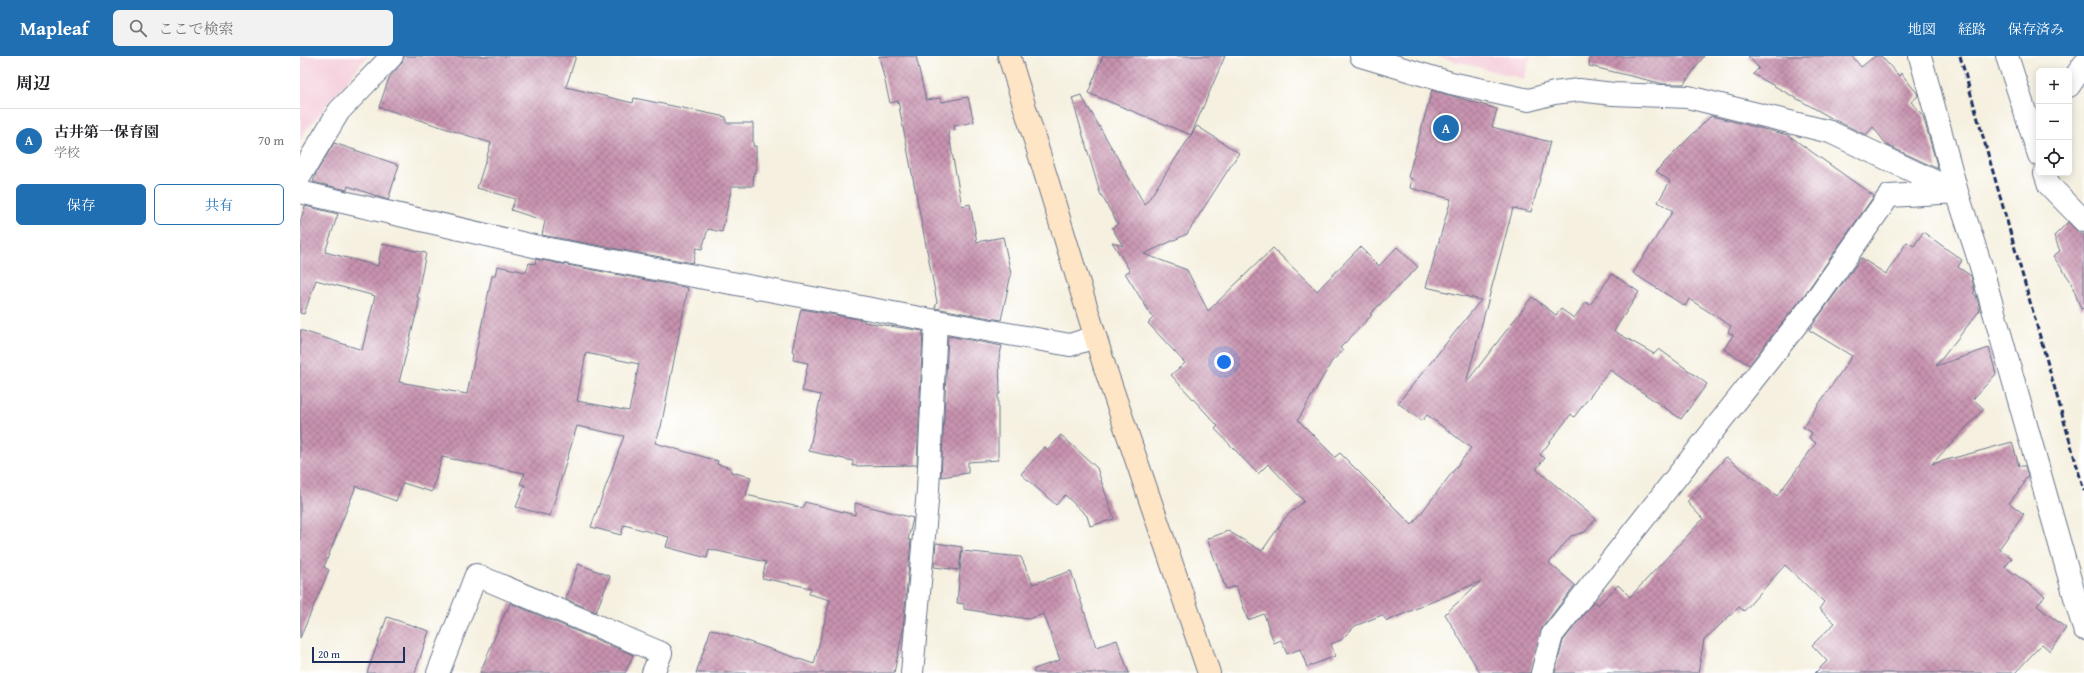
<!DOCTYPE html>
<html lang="ja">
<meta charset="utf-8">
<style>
body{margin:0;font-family:"Gentium Book Plus","Noto Serif JP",serif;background:#f2f2f2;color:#202124}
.controls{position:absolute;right:12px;top:12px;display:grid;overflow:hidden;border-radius:6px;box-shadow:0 2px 10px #0003}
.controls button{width:36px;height:36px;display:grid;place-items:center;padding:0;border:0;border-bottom:1px solid #e0e0e0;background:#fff;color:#202124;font:20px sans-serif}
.scale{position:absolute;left:12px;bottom:10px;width:93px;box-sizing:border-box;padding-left:4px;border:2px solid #1b2f5e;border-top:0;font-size:11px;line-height:14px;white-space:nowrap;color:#1b2f5e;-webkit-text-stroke:3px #fff;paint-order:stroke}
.you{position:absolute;left:924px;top:306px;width:14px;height:14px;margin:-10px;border:3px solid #fff;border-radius:50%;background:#1a73e8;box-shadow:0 0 0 6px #1a73e833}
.badge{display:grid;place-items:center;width:26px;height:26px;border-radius:50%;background:#1f6fb2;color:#fff;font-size:13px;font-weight:700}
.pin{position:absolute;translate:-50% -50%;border:2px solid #fff;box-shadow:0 1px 4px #0006}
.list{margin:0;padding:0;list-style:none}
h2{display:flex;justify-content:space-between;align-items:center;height:52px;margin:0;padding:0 16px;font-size:17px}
h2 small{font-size:13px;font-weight:400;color:#757577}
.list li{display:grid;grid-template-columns:26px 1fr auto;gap:12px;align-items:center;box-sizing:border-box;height:64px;padding:0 16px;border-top:1px solid #e0e0e0}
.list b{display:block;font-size:15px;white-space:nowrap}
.list p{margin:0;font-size:13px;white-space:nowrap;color:#757577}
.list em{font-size:13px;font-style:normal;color:#757577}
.actions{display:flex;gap:8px;padding:12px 16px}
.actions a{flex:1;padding:9px 0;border:1px solid #1f6fb2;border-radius:6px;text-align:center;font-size:14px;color:#1f6fb2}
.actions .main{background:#1f6fb2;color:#fff}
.icon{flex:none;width:22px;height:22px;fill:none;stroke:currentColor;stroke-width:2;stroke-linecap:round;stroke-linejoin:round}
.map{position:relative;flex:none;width:1784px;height:617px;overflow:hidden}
header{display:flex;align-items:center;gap:24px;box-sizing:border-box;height:56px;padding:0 20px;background:#1f6fb2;color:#fff}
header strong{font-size:19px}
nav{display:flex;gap:22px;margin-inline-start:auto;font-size:14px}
.search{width:280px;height:36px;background:#f2f2f2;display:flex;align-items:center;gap:10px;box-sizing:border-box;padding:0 14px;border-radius:6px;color:#757577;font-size:15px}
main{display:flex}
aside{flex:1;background:#fff}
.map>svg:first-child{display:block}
.built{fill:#f5cfdb}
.building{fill:url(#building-cross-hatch);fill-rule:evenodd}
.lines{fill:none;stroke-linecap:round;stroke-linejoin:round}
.street-casing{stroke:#67738b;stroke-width:24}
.secondary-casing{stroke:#67738b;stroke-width:24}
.street{stroke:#fff;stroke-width:22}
.secondary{stroke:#fee5c5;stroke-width:22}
.rail{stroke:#1b2f5e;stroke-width:3;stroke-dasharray:6 3;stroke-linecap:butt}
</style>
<header>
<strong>Mapleaf</strong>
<div class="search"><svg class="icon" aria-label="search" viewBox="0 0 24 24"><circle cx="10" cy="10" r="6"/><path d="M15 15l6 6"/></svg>ここで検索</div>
<nav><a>地図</a><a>経路</a><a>保存済み</a></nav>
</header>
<main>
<aside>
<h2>周辺<small></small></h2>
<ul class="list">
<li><span class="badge">A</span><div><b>古井第一保育園</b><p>学校</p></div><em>70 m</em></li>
</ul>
<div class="actions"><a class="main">保存</a><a>共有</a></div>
</aside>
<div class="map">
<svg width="1784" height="617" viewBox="0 0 1784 617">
<defs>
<pattern id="building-cross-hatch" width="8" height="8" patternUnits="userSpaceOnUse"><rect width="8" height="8" fill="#c893af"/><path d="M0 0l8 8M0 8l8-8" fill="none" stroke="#a27892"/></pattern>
</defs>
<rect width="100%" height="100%" fill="#fff"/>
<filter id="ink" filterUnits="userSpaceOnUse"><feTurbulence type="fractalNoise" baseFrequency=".025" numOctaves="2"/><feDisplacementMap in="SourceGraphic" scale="8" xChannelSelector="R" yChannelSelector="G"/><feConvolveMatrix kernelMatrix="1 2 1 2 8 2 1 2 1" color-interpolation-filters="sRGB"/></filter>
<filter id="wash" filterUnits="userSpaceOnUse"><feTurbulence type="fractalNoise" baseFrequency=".012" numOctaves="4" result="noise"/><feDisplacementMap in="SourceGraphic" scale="16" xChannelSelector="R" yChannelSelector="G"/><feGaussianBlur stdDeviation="0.9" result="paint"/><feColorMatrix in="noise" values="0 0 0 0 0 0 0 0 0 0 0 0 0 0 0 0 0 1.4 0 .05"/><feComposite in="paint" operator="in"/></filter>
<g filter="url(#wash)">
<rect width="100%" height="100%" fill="#f5f0df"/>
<path class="built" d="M0 0H68L3 78 0 85Z
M1135 0H1231L1224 23Z"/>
<g id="blocks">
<path class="building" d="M104 0H276L266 31 333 47 334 42 426 61V67H453V90H456V117L454 116 453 130H432L422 176 408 173 402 193 396 192 393 207 242 179 245 165 211 154 215 143 177 132 191 87 79 51 89 22 101 8Z
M579 0H616L626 44 640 42 642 46 668 41 674 66 654 70 655 74 648 75 662 150 670 148 677 186 703 181 711 218 701 264 635 252 637 246 598 45 590 47Z
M803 0H925L891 79 788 37Z
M1290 0H1404L1384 28H1364L1289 10Z
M1448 0H1552L1561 11 1575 0H1581L1599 20 1601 17 1617 37 1618 40 1611 46 1623 60 1638 113 1587 89 1573 71 1566 79 1535 64 1453 18 1459 12Z
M1132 34 1197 53 1192 71 1250 86 1231 156 1213 152 1166 327 1232 241 1256 259 1261 253 1274 262 1286 246 1290 249 1312 218 1339 236 1314 275 1354 298 1359 293 1407 328 1381 363 1310 314 1274 361 1271 358 1240 399 1245 402 1236 413 1296 463 1285 476 1271 480 1249 507 1275 529 1242 572 1230 617H1180L1145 558 1181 525 1087 565 1082 559 1055 570 1041 584 1031 588 1035 600 1007 611 1000 593 987 598 981 584 974 587 964 558 948 564 936 530 926 533 907 483 928 475 962 495 985 462 1004 445 968 408 958 418 915 373 918 370 871 319 885 307 848 267 853 262 825 217 830 215 812 186 823 190 812 172 818 168 800 137 772 42 781 39 845 149 897 70 939 97 887 178 844 198 887 214 908 255 973 192 1017 235 1060 191 1079 210 1097 191 1118 211 1070 258 1072 259 1040 292 1043 295 1032 305 998 364 1035 401 1040 397 1112 469 1171 392 1127 359 1122 365 1098 347 1181 244 1126 231 1151 143 1110 132 1112 123 1108 121Z
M1411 60 1488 79 1574 140 1502 242 1449 309 1424 293 1433 279 1428 276 1431 270 1389 243 1385 250 1333 217 1373 155 1358 146 1370 125 1356 115Z
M34 87 99 109 88 144 48 130 47 134 13 126 16 117Z
M5 150 38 158 25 196 78 210 82 188 126 197 117 241 119 242 118 251 99 326 167 338 192 220H195L197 210 226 216 229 207 235 208 236 203 388 232 361 371 355 387 418 405 417 408 431 412V416L451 421 446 439 503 452 505 446 555 459V447L613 462 608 484H611L603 574 594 617H396L411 573 514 608 530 544 509 538 511 532 462 522 466 506 409 493 407 502 366 491 369 481 324 469 321 479 291 471 324 380 277 370 250 460 216 451 225 429 220 428 225 417 142 401 132 436 103 427 96 445 56 430 24 511 29 514 0 582V274L62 294 75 240 16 224 4 258 0 257V167ZM286 297 339 308 329 355 277 345Z
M1768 166 1782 179 1784 178V252L1781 253 1770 224 1753 200 1760 195 1754 180Z
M1623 176 1662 204 1658 211 1671 220 1675 235 1673 237 1676 239 1680 254 1636 310 1689 292 1696 318 1673 343 1684 353 1632 408 1712 386 1719 410H1725L1728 420 1724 425V428L1709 447 1724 458 1699 493 1712 502 1705 511 1745 540 1737 550 1766 572 1750 595 1742 588 1715 617H1515L1527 605 1512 589 1535 567 1519 553 1524 546 1485 509 1444 555 1439 551 1404 584 1398 617H1255L1263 585 1294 545 1298 549 1318 529 1330 541 1403 463 1387 446 1426 401 1477 440 1516 387 1509 382 1512 377 1503 371 1552 300 1509 274 1561 202 1586 218 1607 186 1614 190Z
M501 253 564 264V266L623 275 617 409 553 410V405L509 395 521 339 502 335 508 307 493 304 494 296 492 295Z
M648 280 702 290 699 302 700 338H698V404L668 406V417L641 421Z
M761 379 797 412 814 463 790 470 787 460 765 439 756 449 721 418 745 391 748 394Z
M636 487 662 491 659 514 634 511Z
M662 495 721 501 733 528 771 515 796 591 817 584 829 617H734V613L760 604 744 558 728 563 664 553V548L657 547Z
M278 508 310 520 296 556 266 543Z
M210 547 333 599 325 617H180L206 554 207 555Z
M87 561 129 575 115 617H67Z"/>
</g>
</g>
<g filter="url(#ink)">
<use href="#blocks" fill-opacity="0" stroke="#67738b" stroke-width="1"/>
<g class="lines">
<g class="street-casing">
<path id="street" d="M1061 0 1151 27 1229 44 1254 37 1279 34 1313 38 1388 41 1530 76 1655 135
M1620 0 1657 136 1680 207 1784 573
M1707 0 1739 99
M1769 30 1784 8
M1745 117 1749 129 1784 165
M0 120 39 55 92 0
M0 136 238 191 636 265 770 289 795 281
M138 617 176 519 361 597 353 617
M612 617 628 434 636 265
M1242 617 1252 579 1512 249 1589 140 1657 136"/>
</g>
<g class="secondary-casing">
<path id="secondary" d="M709 0 805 312 909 617"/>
</g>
<use href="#street" class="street"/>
<use href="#secondary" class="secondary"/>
<path class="rail" d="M1660 0 1784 435"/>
</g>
</g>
</svg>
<div class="controls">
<button>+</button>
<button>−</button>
<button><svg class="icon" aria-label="locate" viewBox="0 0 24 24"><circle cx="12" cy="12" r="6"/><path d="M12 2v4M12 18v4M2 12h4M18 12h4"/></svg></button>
</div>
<div class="scale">20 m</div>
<div class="you"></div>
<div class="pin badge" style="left:1146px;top:72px">A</div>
</div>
</main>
